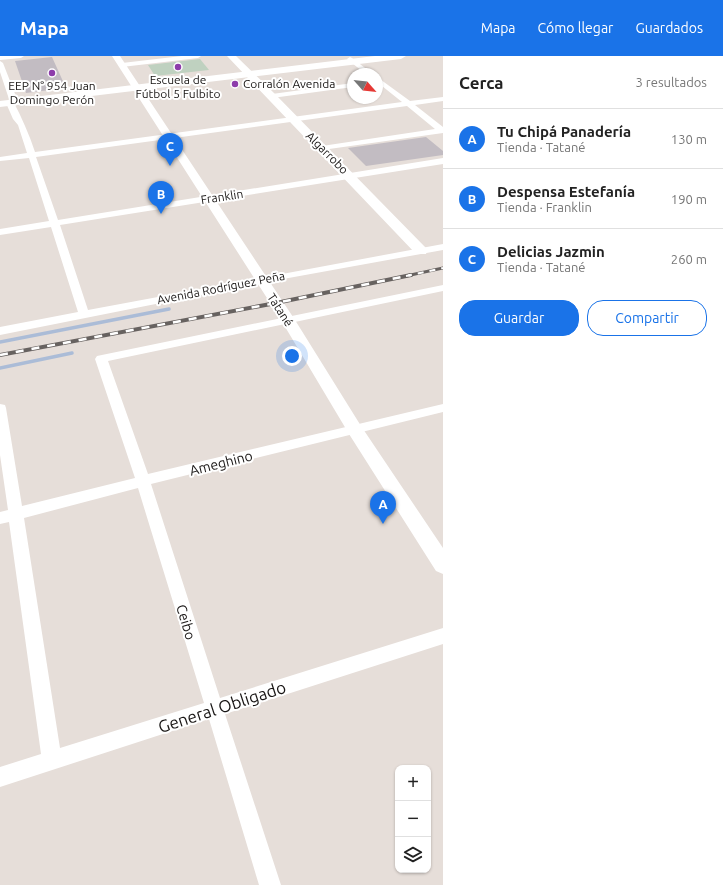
<!DOCTYPE html>
<html lang="es">
<meta charset="utf-8">
<style>
body{margin:0;font-family:Ubuntu,sans-serif;background:#f6f6f6;color:#222}
.controls{position:absolute;right:12px;bottom:12px;display:grid;overflow:hidden;border-radius:8px;box-shadow:0 1px 3px #0004}
.controls button{width:36px;height:36px;display:grid;place-items:center;padding:0;border:0;border-bottom:1px solid #e0e0e0;background:#fff;color:#222;font:20px sans-serif}
.compass{position:absolute;left:347px;top:12px;width:36px;height:36px;border-radius:50%;background:#fff;box-shadow:0 1px 3px #0004;rotate:117deg}
.you{position:absolute;left:292px;top:300px;width:14px;height:14px;margin:-10px;border:3px solid #fff;border-radius:50%;background:#1a73e8;box-shadow:0 0 0 6px #1a73e833}
.badge{display:grid;place-items:center;width:26px;height:26px;border-radius:50%;background:#1a73e8;color:#fff;font-size:13px;font-weight:700}
.pin{position:absolute;translate:-50% -33px;filter:drop-shadow(0 1px 2px #0008)}
.pin::after{content:'';position:absolute;top:21px;width:14px;height:12px;background:inherit;clip-path:polygon(0 0,100% 0,50% 100%)}
.list{margin:0;padding:0;list-style:none}
h2{display:flex;justify-content:space-between;align-items:center;height:52px;margin:0;padding:0 16px;font-size:17px}
h2 small{font-size:13px;font-weight:400;color:#767676}
.list li{display:grid;grid-template-columns:26px 1fr auto;gap:12px;align-items:center;box-sizing:border-box;height:60px;padding:0 16px;border-top:1px solid #e0e0e0}
.list b{display:block;font-size:15px;white-space:nowrap}
.list p{margin:0;font-size:13px;white-space:nowrap;color:#767676}
.list em{font-size:13px;font-style:normal;color:#767676}
.actions{display:flex;gap:8px;padding:12px 16px}
.actions a{flex:1;padding:9px 0;border:1px solid #1a73e8;border-radius:16px;text-align:center;font-size:14px;color:#1a73e8}
.actions .main{background:#1a73e8;color:#fff}
.icon{flex:none;width:22px;height:22px;fill:none;stroke:currentColor;stroke-width:2;stroke-linecap:round;stroke-linejoin:round}
.map{position:relative;flex:none;width:443px;height:829px;overflow:hidden}
header{display:flex;align-items:center;gap:24px;box-sizing:border-box;height:56px;padding:0 20px;background:#1a73e8;color:#fff}
header strong{font-size:19px}
nav{display:flex;gap:22px;margin-inline-start:auto;font-size:14px}
main{display:flex}
aside{flex:1;background:#fff}
.map>svg:first-child{display:block}
.green{fill:#bfd1c0}
.lines{fill:none;stroke-linecap:round;stroke-linejoin:round}
.stream{stroke:#abbcd7;stroke-width:3.5}
.building{fill:#c2bcc2}
.minor{fill:#fff;fill-rule:evenodd}
.tertiary{fill:#fff;fill-rule:evenodd}
.primary{fill:#fff;fill-rule:evenodd}
.rail-far1-casing{stroke:#676260;stroke-width:3}
.rail-casing{stroke:#676260;stroke-width:4}
.rail-far1{stroke:#fff;stroke-width:2;stroke-dasharray:6;stroke-linecap:butt}
.rail{stroke:#fff;stroke-width:2.5;stroke-dasharray:8;stroke-linecap:butt}
.poi-dot{fill:#8d3cab;stroke:#fff;stroke-width:1.5}
.labels{text-anchor:middle;stroke-width:4;stroke-linejoin:round;paint-order:stroke}
.far-poi-label{font-size:12px;fill:#181514;stroke:#fff}
.far-street-label{font-size:12px;fill:#181514;stroke:#fff}
.street-label{font-size:14px;fill:#181514;stroke:#fff}
.near-street-label{font-size:17px;fill:#181514;stroke:#fff}
</style>
<header>
<strong>Mapa</strong>
<nav><a>Mapa</a><a>Cómo llegar</a><a>Guardados</a></nav>
</header>
<main>
<div class="map">
<svg width="443" height="829" viewBox="0 0 443 829">
<rect width="100%" height="100%" fill="#e6ded9"/>
<path class="green" d="M200 3 209 14 155 20 148 9Z"/>
<g class="lines">
<path class="stream" d="M0 286 169 253
M0 312 72 297"/>
</g>
<path class="building" d="M52 1 66 32 26 37 15 5Z
M426 81 443 95V99L366 110 348 92Z"/>
<g class="lines">
<path class="minor" d="M0 0H24L21 2 0 4Z
M182 0H201L198 2 122 11 119 9 122 7Z
M350 1 352 2 373 18H366L348 4 347 3Z
M0 5 3 7 17 43 16 45H10L9 43 0 16Z
M377 21 410 45 443 41V45L415 49 443 71V77L322 94 318 92 322 90 435 73 407 50 36 101 58 164 443 102V108L60 169 88 254 443 188V194L261 227 0 279V271L78 256 51 171 0 179V173L49 165 29 102 0 105V101L27 97 18 69 13 63 6 47 7 45H13C22 62 29 78 35 96L402 46 377 26Z
M353 27V31L272 42 268 40 272 38Z
M443 229V235L108 305 148 418 443 348V356L151 428 220 642 443 572V588L225 658 281 829H259L209 663 0 731V711L41 698 9 466 0 468V456L8 454 0 399V348L5 349 6 352 22 450 135 422 95 303 97 300ZM138 432 204 647 60 692 24 462Z"/>
<path class="tertiary" d="M112 0H120L295 264 361 370 443 492V518L436 515 349 378 281 264Z
M227 0H236L275 38 426 192 427 195 426 198H416Z"/>
<path class="primary" d="M375 0H406L401 3 0 51V45Z"/>
<g class="rail-far1-casing">
<path id="rail-far1" d="M406 220 443 212"/>
</g>
<g class="rail-casing">
<path id="rail" d="M0 299 276 247 411 219"/>
</g>
<use href="#rail-far1" class="rail-far1"/>
<use href="#rail" class="rail"/>
</g>
<g class="poi-dot">
<circle cx="178" cy="11" r="4"/>
<circle cx="52" cy="17" r="4"/>
<circle cx="235" cy="28" r="4"/>
</g>
<g class="labels">
<g class="far-poi-label">
<text x="178" y="28">Escuela de<tspan x="178" dy="14">Fútbol 5 Fulbito</tspan></text>
<text x="243" y="32" text-anchor="start">Corralón Avenida</text>
<text x="52" y="34">EEP N° 954 Juan<tspan x="52" dy="14">Domingo Perón</tspan></text>
</g>
<g class="far-street-label">
<text transform="translate(327 97) rotate(45)" y="4">Algarrobo</text>
<text transform="translate(222 141) rotate(-9)" y="4">Franklin</text>
<text transform="translate(221 232) rotate(-11)" y="4">Avenida Rodríguez Peña</text>
<text transform="translate(280 254) rotate(57)" y="4">Tatané</text>
</g>
<g class="street-label">
<text transform="translate(221 407) rotate(-14)" y="5">Ameghino</text>
<text transform="translate(186 566) rotate(73)" y="5">Ceibo</text>
</g>
<g class="near-street-label">
<text transform="translate(222 651) rotate(-18)" y="6">General Obligado</text>
</g>
</g>
</svg>
<div class="controls">
<button>+</button>
<button>−</button>
<button><svg class="icon" aria-label="layers" viewBox="0 0 24 24"><path d="M12 4l9 5-9 5-9-5zM3 14l9 5 9-5"/></svg></button>
</div>
<svg class="compass" viewBox="-18 -18 36 36"><path d="M0-13l5 13h-10z" fill="#e53935"/><path d="M0 13l5-13h-10z" fill="#767676"/></svg>
<div class="you"></div>
<div class="pin badge" style="left:383px;top:468px">A</div>
<div class="pin badge" style="left:161px;top:158px">B</div>
<div class="pin badge" style="left:170px;top:110px">C</div>
</div>
<aside>
<h2>Cerca<small>3 resultados</small></h2>
<ul class="list">
<li><span class="badge">A</span><div><b>Tu Chipá Panadería</b><p>Tienda · Tatané</p></div><em>130 m</em></li>
<li><span class="badge">B</span><div><b>Despensa Estefanía</b><p>Tienda · Franklin</p></div><em>190 m</em></li>
<li><span class="badge">C</span><div><b>Delicias Jazmin</b><p>Tienda · Tatané</p></div><em>260 m</em></li>
</ul>
<div class="actions"><a class="main">Guardar</a><a>Compartir</a></div>
</aside>
</main>
